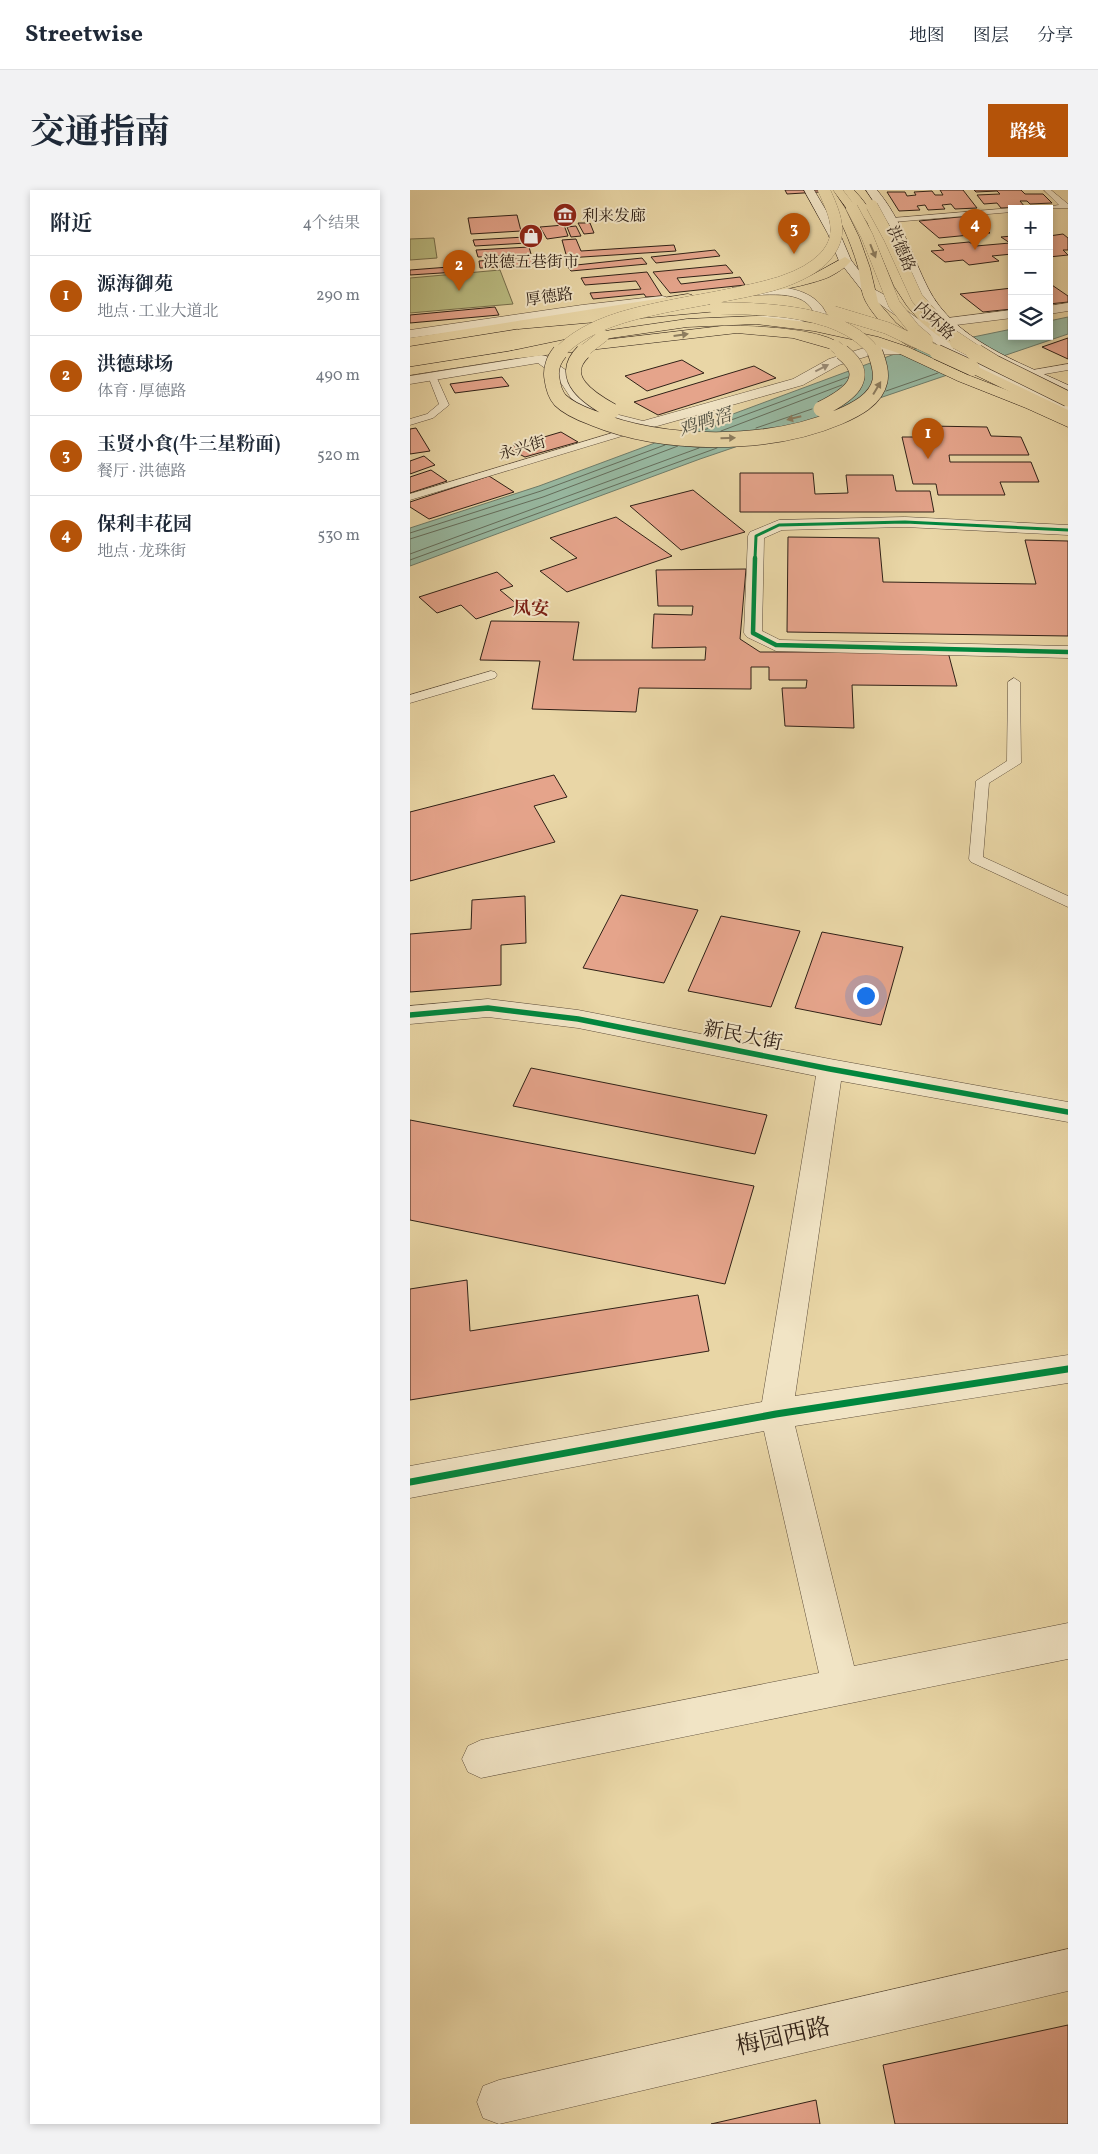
<!DOCTYPE html>
<html lang="zh">
<meta charset="utf-8">
<style>
body{margin:0;font-family:Vollkorn,"Noto Serif SC",serif;background:#f2f2f3;color:#1f2937}
.controls{position:absolute;right:15px;top:15px;display:grid;overflow:hidden;border-radius:0px;box-shadow:0 2px 8px #0003}
.controls button{width:45px;height:45px;display:grid;place-items:center;padding:0;border:0;border-bottom:1px solid #e0e1e3;background:#fff;color:#1f2937;font:25px sans-serif}
.you{position:absolute;left:455px;top:805px;width:18px;height:18px;margin:-12px;border:4px solid #fff;border-radius:50%;background:#1a73e8;box-shadow:0 0 0 8px #1a73e833}
.badge{display:grid;place-items:center;width:32px;height:32px;border-radius:50%;background:#b45309;color:#fff;font-size:16px;font-weight:700}
.pin{position:absolute;translate:-50% -41px;filter:drop-shadow(0 1px 2px #0008)}
.pin::after{content:'';position:absolute;top:26px;width:18px;height:15px;background:inherit;clip-path:polygon(0 0,100% 0,50% 100%)}
.list{margin:0;padding:0;list-style:none}
h2{display:flex;justify-content:space-between;align-items:center;height:65px;margin:0;padding:0 20px;font-size:21px}
h2 small{font-size:16px;font-weight:400;color:#747a83}
.list li{display:grid;grid-template-columns:32px 1fr auto;gap:15px;align-items:center;box-sizing:border-box;height:80px;padding:0 20px;border-top:1px solid #e0e1e3}
.list b{display:block;font-size:19px;white-space:nowrap}
.list p{margin:0;font-size:16px;white-space:nowrap;color:#747a83}
.list em{font-size:16px;font-style:normal;color:#747a83}
.icon{flex:none;width:28px;height:28px;fill:none;stroke:currentColor;stroke-width:2;stroke-linecap:round;stroke-linejoin:round}
.map{position:relative;flex:none;width:658px;height:1934px;overflow:hidden;border-radius:0px}
header{display:flex;align-items:center;gap:30px;box-sizing:border-box;height:70px;padding:0 25px;background:#fff;border-bottom:1px solid #e0e1e3}
header strong{font-size:24px}
nav{display:flex;gap:28px;margin-inline-start:auto;font-size:18px}
.intro{display:flex;align-items:center;justify-content:space-between;box-sizing:border-box;height:120px;padding:0 30px}
h1{margin:0;font-size:35px}
.button{padding:12px 22px;border-radius:0px;background:#b45309;color:#fff;font-size:18px;font-weight:700}
main{display:flex;gap:30px;padding:0 30px}
aside{flex:1;background:#fff;border-radius:0px;box-shadow:0 2px 8px #0003}
.map>svg:first-child{display:block}
.green{fill:#bbbd83;stroke:#766f4d}
.water{fill:#98baa3;stroke:#6e7d6b}
.lines{fill:none;stroke-linecap:round;stroke-linejoin:round}
.shore{stroke:#646e5d;stroke-width:1}
.building{fill:#e5a48b;stroke:#302117}
.service-casing{stroke:#5e4e3b;stroke-width:1}
.minor-casing{stroke:#5e4e3b;stroke-width:1}
.tertiary-casing{stroke:#5e4e3b;stroke-width:1}
.secondary-casing{stroke:#302117;stroke-width:1}
.primary-casing{stroke:#302117;stroke-width:1}
.trunk-casing{stroke:#302117;stroke-width:1}
.service{fill:#f1e4c5;fill-rule:evenodd}
.minor{fill:#f1e4c5;fill-rule:evenodd}
.tertiary{fill:#f1e4c5;fill-rule:evenodd}
.secondary{fill:#f1e4c5;fill-rule:evenodd}
.primary{fill:#e9d6a6;fill-rule:evenodd}
.trunk{fill:#e9d6a6;fill-rule:evenodd}
.trunk-bridge-far1-casing{stroke:#302117;stroke-width:12;stroke-linecap:butt}
.trunk-bridge-casing{stroke:#302117;stroke-width:16;stroke-linecap:butt}
.trunk-bridge-far1{stroke:#e9d6a6;stroke-width:12}
.trunk-bridge{stroke:#e9d6a6;stroke-width:15}
.cycleway-far3-casing{stroke:#f1e4c5;stroke-width:5}
.cycleway-far2-casing{stroke:#f1e4c5;stroke-width:6}
.cycleway-far1-casing{stroke:#f1e4c5;stroke-width:8}
.cycleway-casing{stroke:#f1e4c5;stroke-width:10}
.cycleway-far3{stroke:#00873e;stroke-width:3}
.cycleway-far2{stroke:#00873e;stroke-width:4.5}
.cycleway-far1{stroke:#00873e;stroke-width:5.5}
.cycleway{stroke:#00873e;stroke-width:7}
.oneway{fill:#8c7c5e}
.oneway2{fill:#9a8c77}
.labels{text-anchor:middle;stroke-width:4;stroke-linejoin:round;paint-order:stroke}
.far-poi-label{font-size:16px;fill:#302117;stroke:#f1e4c5;text-anchor:start}
.far-street-label{font-size:16px;fill:#302117;stroke:#f1e4c5}
.far-water-label{font-size:18px;font-style:italic;fill:#4f4f41;stroke:#f1e4c5}
.far-neighbourhood-label{font-size:18px;font-weight:bold;fill:#7a1f14;stroke:#f1e4c5}
.street-label{font-size:20px;fill:#302117;stroke:#f1e4c5}
.near-street-label{font-size:24px;fill:#302117;stroke:#f1e4c5}
</style>
<header>
<strong>Streetwise</strong>
<nav><a>地图</a><a>图层</a><a>分享</a></nav>
</header>
<div class="intro"><h1>交通指南</h1><a class="button">路线</a></div>
<main>
<aside>
<h2>附近<small>4个结果</small></h2>
<ul class="list">
<li><span class="badge">1</span><div><b>源海御苑</b><p>地点 · 工业大道北</p></div><em>290 m</em></li>
<li><span class="badge">2</span><div><b>洪德球场</b><p>体育 · 厚德路</p></div><em>490 m</em></li>
<li><span class="badge">3</span><div><b>玉贤小食(牛三星粉面)</b><p>餐厅 · 洪德路</p></div><em>520 m</em></li>
<li><span class="badge">4</span><div><b>保利丰花园</b><p>地点 · 龙珠街</p></div><em>530 m</em></li>
</ul>
</aside>
<div class="map">
<svg width="658" height="1934" viewBox="0 0 658 1934">
<rect width="100%" height="100%" fill="#e9d6a6"/>
<filter id="stains"><feTurbulence type="fractalNoise" baseFrequency=".004" numOctaves="4"/><feColorMatrix values="0 0 0 0 .2 0 0 0 0 .09 0 0 0 0 .02 0 0 0 .5 -.17"/></filter>
<radialGradient id="worn" r=".72"><stop offset=".6" stop-color="#630" stop-opacity="0"/><stop offset="1" stop-color="#630" stop-opacity=".3"/></radialGradient>
<path class="green" d="M24 48 27 68 0 70V49Z
M90 80 103 114 0 123V88Z"/>
<path class="water" d="M658 127V144L290 269 0 376V338L129 296 490 162 602 139V146H639V131Z"/>
<g class="lines">
<path class="shore" d="M476 201 528 183
M346 238 402 219
M294 240 438 187
M311 241 432 195
M0 343 131 301 255 255
M0 349 133 307 268 256
M0 364 289 258
M0 370 307 258"/>
</g>
<path class="building" d="M375 0H442L377 4Z
M530 0H553L567 18 545 19 541 14 532 15 535 19 518 20 515 15 507 16 510 20 489 21 477 2H495L497 6 506 5 504 2 522 1 525 5H533Z
M564 0H611L615 4H633L642 13 620 14 617 11H610L615 17 591 18 587 13 574 14 567 5 590 4 587 1 566 2Z
M107 25 111 41 61 44 58 28Z
M559 26 580 43 529 48 509 31Z
M168 33H180L184 43 174 44Z
M154 35 158 46 137 49 130 37Z
M166 36 171 46 161 47 157 37Z
M653 44 658 48V60H653L658 65 639 67V46Z
M602 46V64L582 66 589 71 559 75 553 70 535 72 521 61 534 60 528 55 559 52 566 56 600 53 591 47Z
M115 47 117 53 65 56 63 50Z
M166 49 171 61 264 55 266 61 157 68 152 50Z
M119 57 121 64 68 67 66 60Z
M305 60 310 66 246 73 241 67Z
M59 67 62 81 0 85V80L39 77 37 68Z
M122 67 124 75 70 78 69 71Z
M232 68 237 74 161 81 157 76Z
M316 75 323 83 267 88 271 94 330 87 335 95 260 103 243 82Z
M237 82 252 106 236 107 234 104 183 109 180 103 231 99 226 91 175 95 171 88Z
M639 93 658 106V112L639 114Z
M602 98V119L573 122 550 104Z
M85 117 89 125 0 133V125Z
M658 148V169L632 157Z
M272 170 294 183 237 201 215 186Z
M344 176 366 188 248 225 224 212Z
M92 187 99 196 45 203 40 194Z
M518 236 577 237 581 246 611 247 619 265H539L540 272H621L629 292H590L595 305H528L526 294H503L492 247H523Z
M6 238 20 261 0 264V239Z
M151 242 168 252 115 267 97 258Z
M14 266 25 275 0 284V271Z
M21 280 37 291 0 303V287Z
M330 283H403L405 304 438 303 436 285H483L486 301H520L524 322H330Z
M79 286 104 302 19 329 0 317V312Z
M283 300 335 342 271 360 220 316Z
M206 327 262 366 157 402 130 381 167 368 140 348Z
M378 347 469 348 473 392 626 394 615 350 658 351V446L377 442Z
M336 379 330 449 350 462H538L547 496 442 495 444 538 375 536 372 498H396L397 490H359V477H341V499L229 498 226 522 122 519 130 471 70 470 81 431 169 432 163 470H295L296 457 242 458 244 424 282 425 283 416H248L246 380Z
M87 382 103 396 90 400 108 415 66 429 51 415 27 423 9 407Z
M144 585 157 607 124 616 145 652 0 691V622Z
M211 705 288 720 254 793 173 778Z
M115 706 116 753 91 755V795L0 802V744L61 739 62 710Z
M311 726 390 741 361 817 278 801Z
M412 742 493 757 471 835 385 818Z
M121 878 357 925 345 964 103 916Z
M0 930 344 996 315 1094 0 1030Z
M57 1090 60 1141 288 1105 299 1161 0 1210V1099Z
M658 1835V1934H485L473 1875Z
M406 1910 410 1934H301Z"/>
<g class="lines">
<g class="service-casing">
<path id="service" d="M634 0H641L658 14V18L620 19 649 15Z
M602 18 605 19H602V22L483 32 480 30 483 28Z
M658 174V180L623 186 619 183 623 180Z
M22 183 26 186 39 215 23 228 0 235V229L17 224 29 214 18 186Z
M229 235 234 238 232 240 0 310V304Z
M81 481 85 482 87 485 85 488 0 513V505Z
M604 488 610 492 611 573 579 593 573 667 658 706V717L561 672 559 669 566 591 597 571 598 492Z"/>
</g>
<g class="minor-casing">
<path id="minor" d="M458 96 473 104 558 164 658 214V223L593 193 549 170 454 103 452 100Z
M326 97C356 96 401 92 416 123L414 126 384 134 341 133 340 130 346 126H384L403 121C390 95 344 109 322 104L320 101 322 98Z
M658 113V121L639 124V116Z
M602 120V128L538 136 532 132 538 128Z
M495 327 658 335V345L495 337 372 340 354 348 352 441 370 450 658 456V468L366 461 337 447 334 443 338 346 340 342 369 330Z
M78 809 168 820 420 869 658 912V932L431 891 385 1206 658 1165V1193L385 1236 444 1476 658 1433V1469L71 1588 58 1582 52 1569 58 1556 71 1550 409 1483 354 1241 0 1308V1276L352 1212 406 886 168 838 78 827 0 834V816Z
M658 1759V1801L89 1934 73 1928 67 1912 73 1896 89 1890Z"/>
</g>
<g class="tertiary-casing">
<path id="tertiary" d="M252 106 256 107 258 110 256 113 0 148V140L172 115Z
M475 155 493 156 500 160 493 164 461 165 429 175 393 195 233 240 195 230 178 222 161 208 147 187 128 173 0 194V186L131 165 136 166 157 181 171 202 188 216 205 224 233 231 383 189 419 169 454 158Z"/>
</g>
<g class="secondary-casing">
<path id="secondary" d="M394 0H404L430 44 441 70 464 100 462 103H454L429 71 418 44Z
M456 0H467C492 30 501 64 518 98 544 150 609 172 658 195V204L572 163 535 137 520 121 507 100 480 36Z"/>
</g>
<g class="primary-casing">
<path id="primary" d="M413 0H423L435 18 449 47 460 78 468 112 486 133 511 152 513 155 511 158C494 162 462 125 455 110 450 100 451 88 448 77 440 49 428 24 413 0Z
M433 0H444C464 21 476 46 487 72 493 86 497 99 506 111 520 131 542 143 563 156L565 159 563 162H553L527 145 511 132 497 116 484 96 457 32Z
M435 67 441 71C435 78 427 83 419 87 406 93 348 108 339 98L345 94 400 86Z
M278 104 282 105 284 108 282 111 0 156V148Z
M346 126 404 133 468 147 498 157 558 185 602 202 609 203 658 227V237L616 218 548 191 488 163 459 153 404 141 346 134 277 137 201 148 101 169 0 185V177L101 161 201 140 277 129Z"/>
</g>
<g class="trunk-casing">
<path id="trunk" d="M423 0H433L447 18 446 20H438Z
M305 114 311 118 309 121 108 139 102 135 108 131Z
M312 136C336 135 417 138 432 156L425 160 383 148 327 143 101 169 94 165 101 161Z
M562 174 658 220V230L557 181 555 178 557 175Z"/>
</g>
<use href="#service" class="service"/>
<use href="#minor" class="minor"/>
<use href="#tertiary" class="tertiary"/>
<use href="#secondary" class="secondary"/>
<use href="#primary" class="primary"/>
<use href="#trunk" class="trunk"/>
<g class="trunk-bridge-far1-casing">
<path id="trunk-bridge-far1" d="M462 16 480 49 507 108 536 141 569 163
M442 18 457 46 484 114 504 139 517 150
M305 118C355 119 433 119 465 163
M424 122 477 138 530 163
M546 153 565 163
M425 156 433 163
M149 163C209 96 391 122 423 55 432 37 421 16 414 0
M171 163 193 146"/>
</g>
<g class="trunk-bridge-casing">
<path id="trunk-bridge" d="M150 162C144 169 140 179 142 189 143 197 145 204 150 210 159 219 172 224 183 228 254 257 359 257 429 227 445 220 466 210 470 191 472 181 468 171 465 162
M173 162C147 188 180 209 202 221
M527 162 562 178
M563 162 585 173
M567 162 585 173 658 209
M411 219C437 206 465 188 432 162"/>
</g>
<use href="#trunk-bridge-far1" class="trunk-bridge-far1"/>
<use href="#trunk-bridge" class="trunk-bridge"/>
<g class="cycleway-far3-casing">
<path id="cycleway-far3" d="M345 369 346 346 369 335 495 332 658 340"/>
</g>
<g class="cycleway-far2-casing">
<path id="cycleway-far2" d="M345 368 343 443 366 455 658 462"/>
</g>
<g class="cycleway-far1-casing">
<path id="cycleway-far1" d="M0 825 78 818 168 829 420 879 658 922"/>
</g>
<g class="cycleway-casing">
<path id="cycleway" d="M0 1292 366 1224 658 1179"/>
</g>
<use href="#cycleway-far3" class="cycleway-far3"/>
<use href="#cycleway-far2" class="cycleway-far2"/>
<use href="#cycleway-far1" class="cycleway-far1"/>
<use href="#cycleway" class="cycleway"/>
</g>
<defs><path id="oneway-solid" d="M-6-.8H1V-3.2L6.5 0L1 3.2V.8H-6Z" transform="scale(1.25)"/></defs>
<g class="oneway">
<use href="#oneway-solid" transform="translate(463 61) rotate(68)"/>
<use href="#oneway-solid" transform="translate(271 145) rotate(-8)"/>
<use href="#oneway-solid" transform="translate(467 198) rotate(-59)"/>
<use href="#oneway-solid" transform="translate(384 228) rotate(166)"/>
<use href="#oneway-solid" transform="translate(318 248) rotate(-2)"/>
</g>
<use class="oneway2" href="#oneway-solid" transform="translate(412 178) rotate(-27)"/>
<defs>
<g id="museum-disc" transform="scale(1.25)"><circle r="9.5" fill="#8f2418" stroke="#f1e4c5"/><path d="M0-6L6-3V-2H-6V-3ZM-5-1h2V3h-2ZM-1-1h2V3h-2ZM3-1h2V3H3ZM-6 4H6V6H-6Z" fill="#fff"/></g>
<g id="shop-disc" transform="scale(1.25)"><circle r="9.5" fill="#8f2418" stroke="#f1e4c5"/><path d="M-5-2.5h2.3a2.7 3.5 0 0 1 5.4 0H5L5.5 6h-11ZM-1.5-2.5h3a1.5 2.3 0 0 0-3 0Z" fill="#fff"/></g>
</defs>
<g fill-rule="evenodd">
<use href="#museum-disc" x="155" y="25"/>
<use href="#shop-disc" x="121" y="46"/>
</g>
<g class="labels">
<g class="far-poi-label">
<text x="172" y="31">利来发廊</text>
<text x="121" y="77" text-anchor="middle">洪德五巷街市</text>
</g>
<g class="far-street-label">
<text transform="translate(492 58) rotate(67)" y="6">洪德路</text>
<text transform="translate(139 106) rotate(-8)" y="6">厚德路</text>
<text transform="translate(525 130) rotate(42)" y="6">内环路</text>
<text transform="translate(112 257) rotate(-16)" y="6">永兴街</text>
</g>
<g class="far-water-label">
<text transform="translate(295 232) rotate(-18)" y="6">鸡鸭滘</text>
</g>
<g class="far-neighbourhood-label">
<text x="121" y="424">凤安</text>
</g>
<g class="street-label">
<text transform="translate(333 845) rotate(11)" y="7">新民大街</text>
</g>
<g class="near-street-label">
<text transform="translate(373 1846) rotate(-13)" y="8">梅园西路</text>
</g>
</g>
<rect width="100%" height="100%" filter="url(#stains)"/>
<rect width="100%" height="100%" fill="url(#worn)"/>
</svg>
<div class="controls">
<button>+</button>
<button>−</button>
<button><svg class="icon" aria-label="layers" viewBox="0 0 24 24"><path d="M12 4l9 5-9 5-9-5zM3 14l9 5 9-5"/></svg></button>
</div>
<div class="you"></div>
<div class="pin badge" style="left:518px;top:269px">1</div>
<div class="pin badge" style="left:49px;top:101px">2</div>
<div class="pin badge" style="left:384px;top:64px">3</div>
<div class="pin badge" style="left:565px;top:60px">4</div>
</div>
</main>
